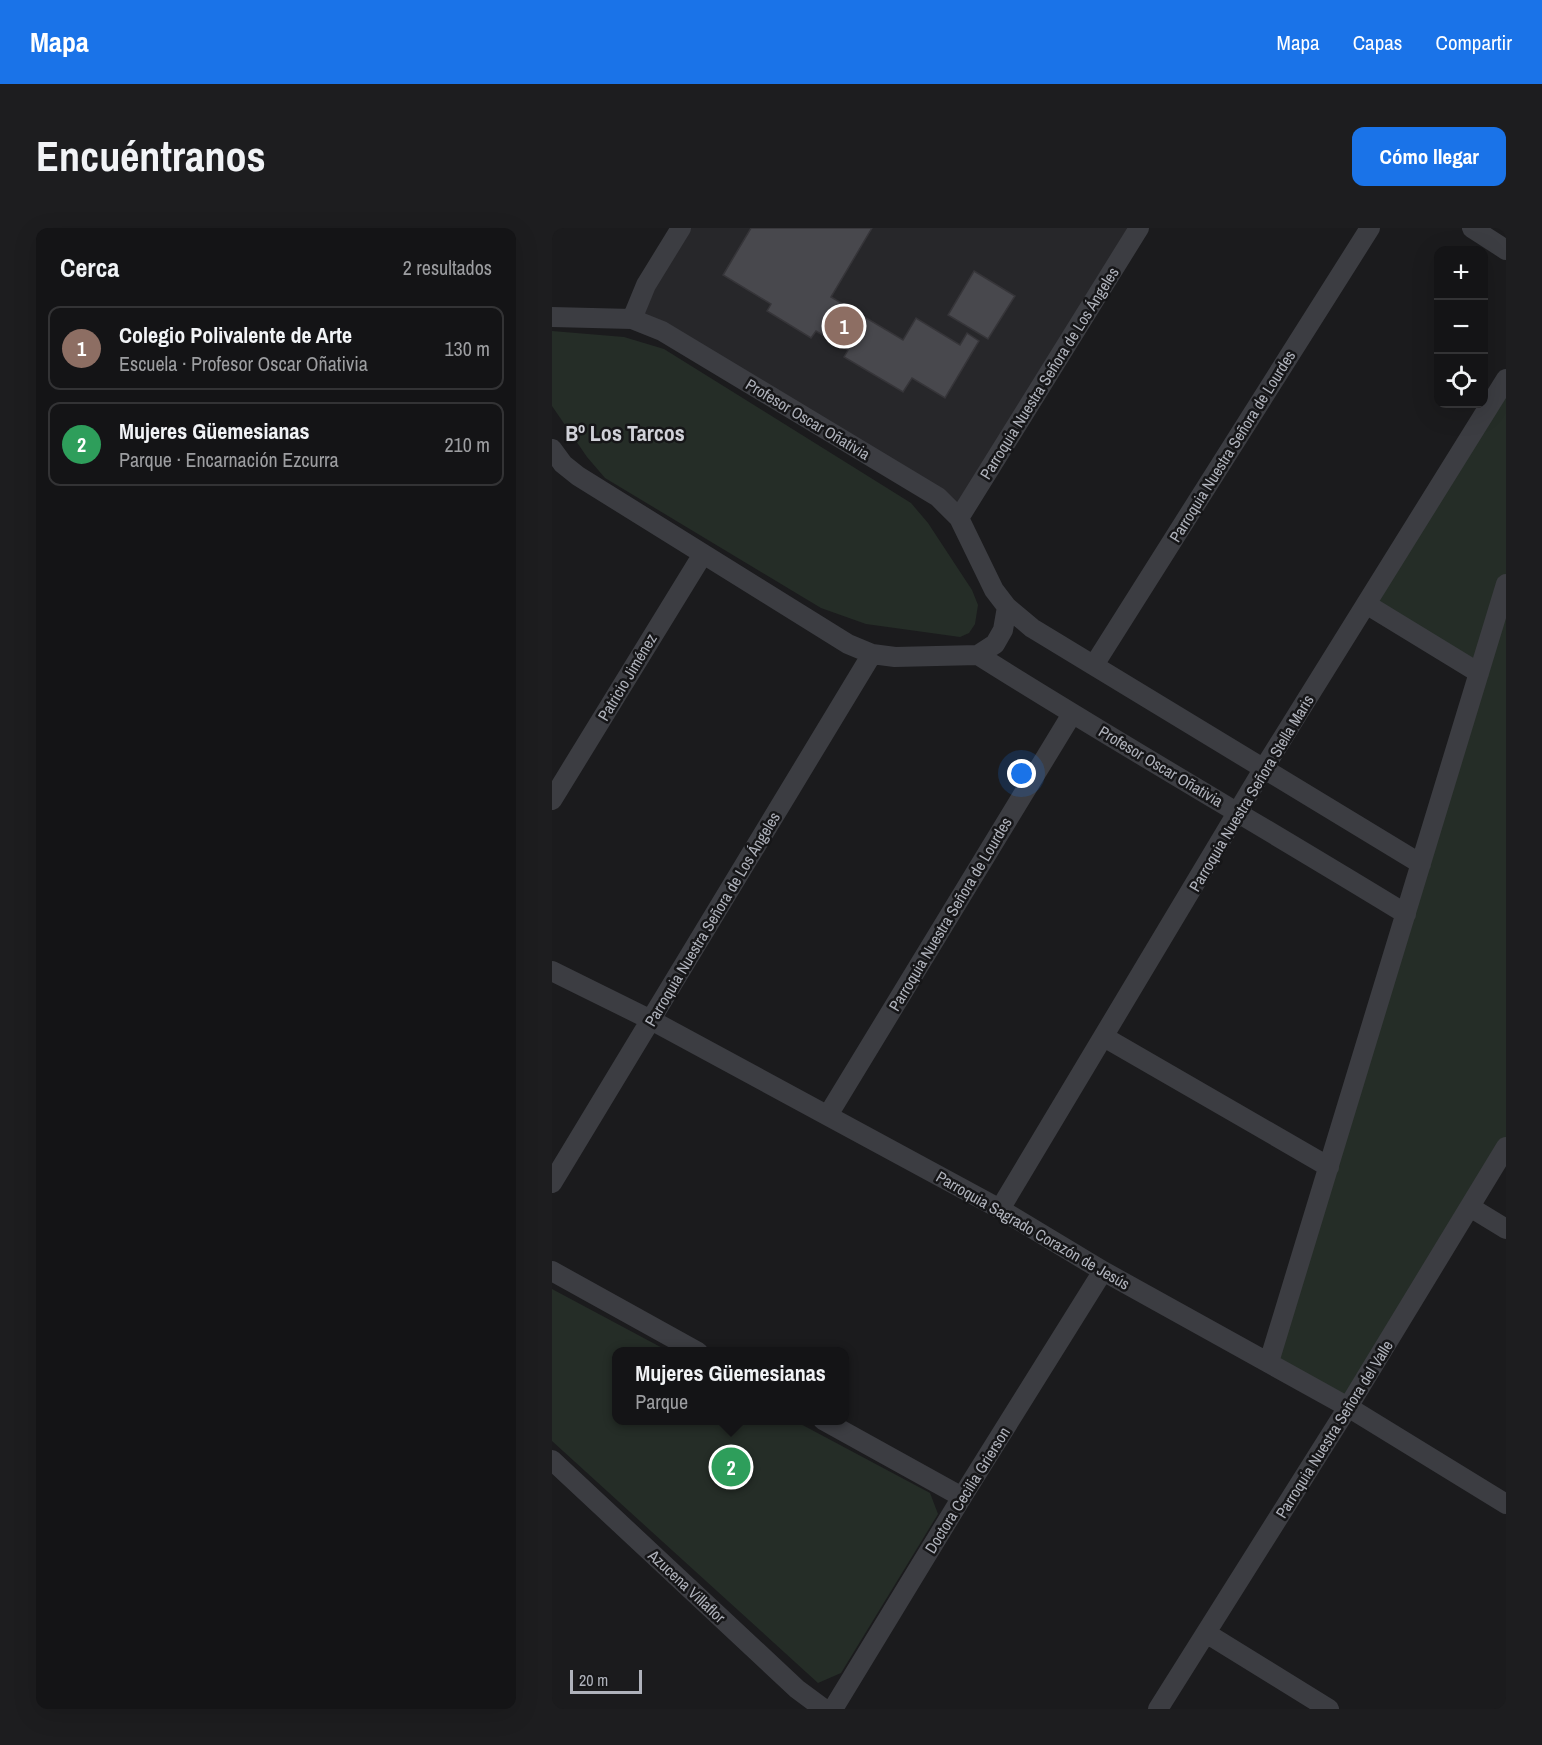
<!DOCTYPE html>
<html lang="es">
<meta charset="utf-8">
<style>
body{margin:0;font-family:"Archivo Narrow",sans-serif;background:#1d1d1f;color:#f1f3f6}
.controls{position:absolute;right:18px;top:18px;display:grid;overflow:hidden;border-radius:12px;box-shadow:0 6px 24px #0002}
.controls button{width:54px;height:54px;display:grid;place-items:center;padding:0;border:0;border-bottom:2px solid #333335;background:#141416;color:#f1f3f6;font:30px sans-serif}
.scale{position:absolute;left:18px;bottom:15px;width:72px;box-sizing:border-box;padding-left:6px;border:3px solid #afb2bb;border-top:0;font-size:16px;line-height:21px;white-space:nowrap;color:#afb2bb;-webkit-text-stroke:4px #161618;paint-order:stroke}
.you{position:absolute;left:470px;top:546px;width:21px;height:21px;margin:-15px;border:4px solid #fff;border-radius:50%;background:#1a73e8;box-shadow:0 0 0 9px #1a73e833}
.badge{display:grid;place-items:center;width:39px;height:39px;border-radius:50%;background:#1a73e8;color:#fff;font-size:20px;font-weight:700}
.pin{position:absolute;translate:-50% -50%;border:3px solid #fff;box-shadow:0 2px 6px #0006}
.popup{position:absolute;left:60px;top:1119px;width:237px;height:78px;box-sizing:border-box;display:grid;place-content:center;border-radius:12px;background:#141416;filter:drop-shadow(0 2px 4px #0005);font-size:20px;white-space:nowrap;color:#9d9ea1}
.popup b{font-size:22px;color:#f1f3f6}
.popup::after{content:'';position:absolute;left:50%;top:100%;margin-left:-12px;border:12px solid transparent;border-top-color:#141416}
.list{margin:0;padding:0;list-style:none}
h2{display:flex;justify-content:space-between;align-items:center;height:78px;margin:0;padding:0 24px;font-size:26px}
h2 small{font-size:20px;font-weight:400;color:#9d9ea1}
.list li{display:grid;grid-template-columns:39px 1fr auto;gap:18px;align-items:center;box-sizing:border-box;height:84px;margin:0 12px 12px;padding:0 12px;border:2px solid #333335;border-radius:12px}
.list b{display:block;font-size:22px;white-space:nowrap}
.list p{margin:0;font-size:20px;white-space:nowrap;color:#9d9ea1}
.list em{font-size:20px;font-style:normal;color:#9d9ea1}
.icon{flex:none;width:33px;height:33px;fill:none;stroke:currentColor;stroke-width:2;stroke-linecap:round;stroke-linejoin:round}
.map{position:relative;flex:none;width:954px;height:1481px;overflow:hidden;border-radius:12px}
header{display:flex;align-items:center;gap:36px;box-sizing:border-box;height:84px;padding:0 30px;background:#1a73e8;color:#fff}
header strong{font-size:28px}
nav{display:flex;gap:33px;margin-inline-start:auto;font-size:21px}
.intro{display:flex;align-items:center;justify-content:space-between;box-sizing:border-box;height:144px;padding:0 36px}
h1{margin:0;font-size:42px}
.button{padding:15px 27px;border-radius:12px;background:#1a73e8;color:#fff;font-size:21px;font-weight:700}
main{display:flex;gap:36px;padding:0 36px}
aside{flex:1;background:#141416;border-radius:12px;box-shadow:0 6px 24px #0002}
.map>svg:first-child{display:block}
.built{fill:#27272a}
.green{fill:#252d27}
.building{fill:#48484d;stroke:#363539;stroke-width:1.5}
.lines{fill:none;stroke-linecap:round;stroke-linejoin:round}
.minor{stroke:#3c3d42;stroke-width:20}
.labels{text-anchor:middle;stroke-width:5;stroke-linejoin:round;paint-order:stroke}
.street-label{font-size:16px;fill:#afb2bb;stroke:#161618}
.district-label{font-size:22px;font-weight:bold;fill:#d0d1d8;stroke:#161618}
</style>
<header>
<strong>Mapa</strong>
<nav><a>Mapa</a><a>Capas</a><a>Compartir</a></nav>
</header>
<div class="intro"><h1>Encuéntranos</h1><a class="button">Cómo llegar</a></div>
<main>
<aside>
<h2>Cerca<small>2 resultados</small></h2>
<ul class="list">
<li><span class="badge" style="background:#8d6e63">1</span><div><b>Colegio Polivalente de Arte</b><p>Escuela · Profesor Oscar Oñativia</p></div><em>130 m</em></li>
<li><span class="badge" style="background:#2e9e5b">2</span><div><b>Mujeres Güemesianas</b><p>Parque · Encarnación Ezcurra</p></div><em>210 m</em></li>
</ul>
</aside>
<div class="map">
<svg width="954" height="1481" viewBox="0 0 954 1481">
<rect width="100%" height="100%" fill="#1b1b1d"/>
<path class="built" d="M130 0H586L407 290 80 91Z"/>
<path class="green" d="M0 103 72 109 112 121 359 275 376 295 420 362 426 377 423 396 417 405 408 409 314 396 269 380 53 250 35 229 0 178Z
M954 152V922L796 1177 719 1133 927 444 815 376Z
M0 1061 116 1123 65 1124V1192L243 1193 378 1265 386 1286 289 1445 266 1455 0 1213Z"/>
<path class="building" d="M199 0H320L279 69 351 112 364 90 408 117 415 105 427 113 393 170 360 150 351 164 292 129 296 122 264 103 259 110 215 83 219 76 171 47Z
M422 43 463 68 436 111 396 87Z"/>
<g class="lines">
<path class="minor" d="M920 0 954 22
M0 89 80 91 110 103 386 269 407 290 442 362 455 379 480 400 869 636
M80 91 94 57 129 0
M0 221 11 236 26 248 296 416 320 426 343 429 426 427 443 416 451 402 455 379
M407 290 587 0
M814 376 927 445
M426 427C567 516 712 599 854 686
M542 437 818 0
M0 572 151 326
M0 743 99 792 448 981 551 1043 796 1179 954 1276
M552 809 777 939
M276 887 520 486
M0 955 320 426
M918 979 954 1001
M448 981 712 540 954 151
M0 1043 146 1124
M717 1134 954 356
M271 1192 410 1269
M0 1232 245 1461 272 1481
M654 1405 777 1481
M281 1481 410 1269 551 1043
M606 1481 796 1179 954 919"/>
</g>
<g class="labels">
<g class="street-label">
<text transform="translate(497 145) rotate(-58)" y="6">Parroquia Nuestra Señora de Los Ángeles</text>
<text transform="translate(256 191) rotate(31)" y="6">Profesor Oscar Oñativia</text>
<text transform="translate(680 218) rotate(-58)" y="6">Parroquia Nuestra Señora de Lourdes</text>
<text transform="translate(75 449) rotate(-59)" y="6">Patricio Jiménez</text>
<text transform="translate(609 538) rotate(31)" y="6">Profesor Oscar Oñativia</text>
<text transform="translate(699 565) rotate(-59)" y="6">Parroquia Nuestra Señora Stella Maris</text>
<text transform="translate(398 686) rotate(-59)" y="6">Parroquia Nuestra Señora de Lourdes</text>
<text transform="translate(160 691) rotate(-59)" y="6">Parroquia Nuestra Señora de Los Ángeles</text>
<text transform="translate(481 1002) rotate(30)" y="6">Parroquia Sagrado Corazón de Jesús</text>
<text transform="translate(782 1201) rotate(-58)" y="6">Parroquia Nuestra Señora del Valle</text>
<text transform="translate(415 1262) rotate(-58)" y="6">Doctora Cecilia Grierson</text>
<text transform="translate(135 1358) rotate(43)" y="6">Azucena Villaflor</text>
</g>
<g class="district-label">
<text x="73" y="213">Bº Los Tarcos</text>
</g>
</g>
</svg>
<div class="controls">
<button>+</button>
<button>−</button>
<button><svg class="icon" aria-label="locate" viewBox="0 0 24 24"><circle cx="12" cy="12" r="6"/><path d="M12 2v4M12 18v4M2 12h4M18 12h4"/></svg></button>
</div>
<div class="scale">20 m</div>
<div class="you"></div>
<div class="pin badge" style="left:292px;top:98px;background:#8d6e63">1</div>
<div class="pin badge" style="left:179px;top:1239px;background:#2e9e5b">2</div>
<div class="popup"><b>Mujeres Güemesianas</b>Parque</div>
</div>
</main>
